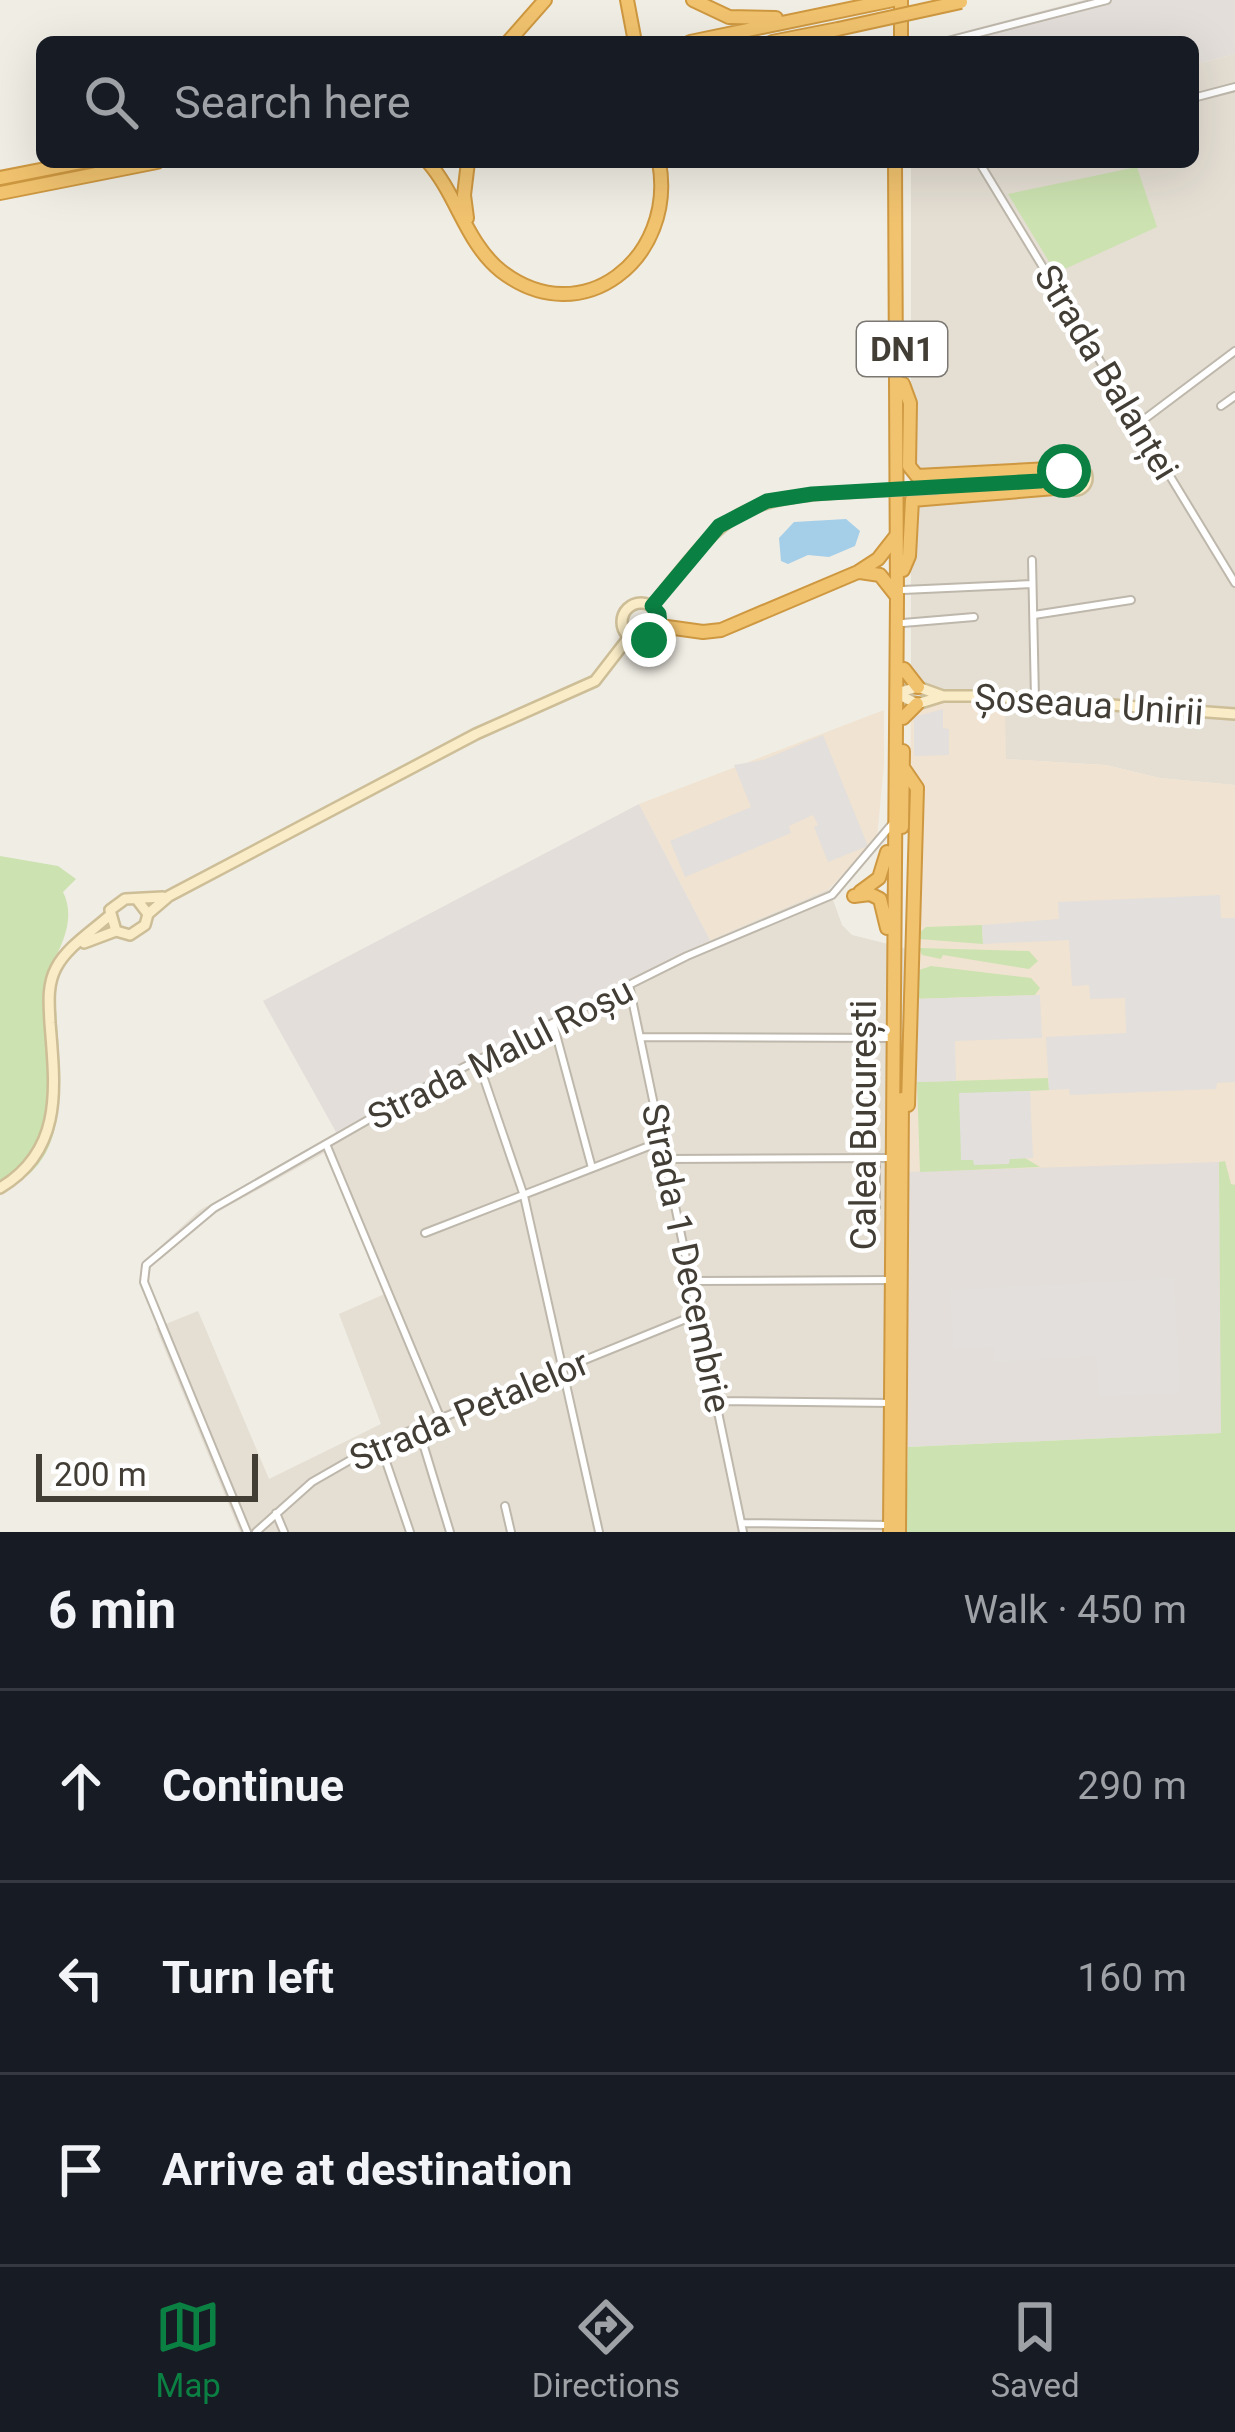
<!DOCTYPE html>
<meta charset="utf-8">
<style>
body{margin:0;font-family:Roboto,sans-serif;background:#242831;color:#f1f3f6}
.scale{position:absolute;left:36px;bottom:30px;width:222px;box-sizing:border-box;padding-left:12px;border:6px solid #423d35;border-top:0;font-size:33px;line-height:42px;white-space:nowrap;color:#423d35;-webkit-text-stroke:9px #fff;paint-order:stroke}
.stop{position:absolute;width:36px;height:36px;margin:-27px;border:9px solid #0b8043;border-radius:50%;background:#fff}
.stop.end{background:#0b8043;border-color:#fff;box-shadow:0 3px 12px #0008}
.list{margin:0;padding:0;list-style:none}
h2{display:flex;justify-content:space-between;align-items:center;height:156px;margin:0;padding:0 48px;font-size:51px}
h2 small{font-size:39px;font-weight:400;color:#9ea1a6}
.list li{display:grid;grid-template-columns:78px 1fr auto;gap:36px;align-items:center;box-sizing:border-box;height:192px;padding:0 48px;border-top:3px solid #363941}
.list b{display:block;font-size:45px;white-space:nowrap}
.list em{font-size:39px;font-style:normal;color:#9ea1a6}
.icon{flex:none;width:66px;height:66px;fill:none;stroke:currentColor;stroke-width:2;stroke-linecap:round;stroke-linejoin:round}
.map{position:relative;flex:none;width:1235px;height:1532px;overflow:hidden}
.search{position:absolute;background:#171b24;box-shadow:0 12px 48px #0002;left:36px;right:36px;top:36px;height:132px;display:flex;align-items:center;gap:30px;box-sizing:border-box;padding:0 42px;border-radius:18px;color:#9ea1a6;font-size:45px}
.sheet{height:732px;background:#171b24}
nav{display:flex;justify-content:space-around;align-items:center;box-sizing:border-box;height:168px;border-top:3px solid #363941;background:#171b24;font-size:33px;color:#9ea1a6}
nav a{display:grid;justify-items:center;gap:6px}
nav .on{color:#0b8043}
.map>svg:first-child{display:block}
.residential{fill:#e4ded3}
.commercial{fill:#f1e3d1}
.industrial{fill:#e3ded9}
.green{fill:#cce2b0}
.parking{fill:#e2dfdc}
.water{fill:#a5cee9}
.lines{fill:none;stroke-linecap:round;stroke-linejoin:round}
.street-casing{stroke:#beb7ab;stroke-width:10}
.secondary-casing{stroke:#cdbe97;stroke-width:14}
.highway-casing{stroke:#ce9841;stroke-width:16}
.street{stroke:#fff;stroke-width:6}
.secondary{stroke:#f9ecc6;stroke-width:9}
.highway{stroke:#f1c36f;stroke-width:12}
.secondary-bridge-casing{stroke:#cdbe97;stroke-width:14;stroke-linecap:butt}
.highway-bridge-casing{stroke:#ce9841;stroke-width:16;stroke-linecap:butt}
.secondary-bridge{stroke:#f9ecc6;stroke-width:9}
.highway-bridge{stroke:#f1c36f;stroke-width:12}
.route{stroke:#0b8043;stroke-width:15}
.labels{text-anchor:middle;stroke-width:9;stroke-linejoin:round;paint-order:stroke}
.shield{fill:#fff;stroke:#7b7772;stroke-width:3}
.shield-label{font-size:33px;font-weight:bold;fill:#423d35}
.street-label{font-size:36px;fill:#423d35;stroke:#fff}
</style>
<div class="map">
<svg width="1235" height="1532" viewBox="0 0 1235 1532">
<rect width="100%" height="100%" fill="#f0ede4"/>
<path class="residential" d="M1235 54V785L1160 778 1106 765 1005 759V701L939 702 911 714V162H1193V65Z
M829 889 842 925 852 935 908 949 906 1532H240L156 1328 198 1311 269 1479 381 1424 339 1314 387 1293 324 1153 216 1213 160 1260 154 1252 200 1210 432 1079 710 940Z"/>
<path class="commercial" d="M948 700 1005 701 1006 759 1106 765 1160 778 1235 785V1216L905 1172 911 714Z
M884 710V765L877 837 829 889 710 940 639 804Z"/>
<path class="industrial" d="M1084 0H1235V54L1193 65V42H924Z
M639 804 710 940 432 1079 336 1132 263 1001Z
M1219 1162 1222 1433 908 1447 905 1172Z"/>
<path class="green" d="M1137 167 1157 227 1056 273 1008 194Z
M0 856 58 866 76 879 63 892C74 914 66 937 55 958L63 966 55 985C55 1047 84 1166 0 1189Z
M982 925 983 944 919 939 918 934 926 927Z
M919 948 1029 951 1038 961 1029 969 943 955 941 959 922 955Z
M931 966 1031 978 1040 988 1035 995 914 999 916 971Z
M1048 1078 1049 1090 959 1094 1009 1159 1025 1158 1040 1167 920 1172 917 1082Z
M1225 1161 1231 1184 1235 1185V1532H906L908 1447 1221 1433 1219 1162Z"/>
<path class="parking" d="M943 709V728L949 729V755L914 756V717Z
M823 735 868 846 828 862 814 827 818 825 813 815 789 826 791 833 685 877 670 841 751 807 734 765 763 760Z
M1220 895 1221 918H1235V1082L1217 1083 1216 1089 1070 1095 1069 1089 1049 1090 1046 1037 1126 1033 1125 998 1090 999 1089 985 1072 986 1069 940 983 944 982 925 1059 919 1058 902Z
M1040 995 1042 1038 955 1041 956 1081 917 1082 914 999Z
M1030 1091 1033 1158 1010 1159 1009 1164 974 1165 973 1160H961L959 1093Z
M1174 1278 1180 1393 1099 1397 1096 1356 994 1362 993 1347 953 1349 950 1290Z"/>
<path class="water" d="M846 519 860 531 855 546 829 557 808 555 788 564 781 561 779 538 794 522Z"/>
<g class="lines">
<g class="street-casing">
<path id="street" d="M944 42 1107 0
M1193 98 1235 87
M979 162 1235 583
M1221 406 1235 396
M1138 424 1235 351
M1032 560 1035 699
M903 590 1032 584
M1034 615 1131 600
M903 623 974 617
M629 985 743 1532
M553 1023 592 1168
M640 1037 894 1038
M478 1061 524 1196 599 1532
M326 1144 440 1417
M876 1158V1207
M666 1159 890 1158
M425 1233 662 1141
M691 1281 892 1280
M717 1401 892 1403
M418 1427 450 1532
M380 1444 410 1532
M505 1506 511 1532
M276 1513 284 1532
M742 1523 888 1525
M247 1532 144 1282 146 1265 214 1208 436 1081 687 956 832 895 893 823
M256 1532 312 1482 380 1443 698 1314"/>
</g>
<g class="secondary-casing">
<path id="secondary" d="M1063 478a12 12 0 1 1 24 0a12 12 0 1 1-24 0Z
M938 488 1052 483
M622 622a19 19 0 1 1 38 0a19 19 0 1 1-38 0Z
M652 606C725 515 734 497 856 492
M943 696 918 687 896 693 917 704 943 696H988L1235 714
M138 901 148 914 145 925 130 935 116 931 110 910 125 899 163 897
M148 914 169 896 476 734 595 681 629 637
M84 943 116 931
M0 1188C64 1150 55 1087 50 1023 49 1004 47 985 56 968 67 947 91 932 109 916"/>
</g>
<g class="highway-casing">
<path id="highway" d="M627 0 635 42
M693 0 729 17 776 18
M901 0V42
M508 42 545 0
M690 42 893 0
M772 42 838 29
M428 162C457 195 466 243 501 271 582 334 677 258 659 162
M0 178 81 162
M0 193 157 162
M467 218 464 195 468 162
M903 384 910 403 909 466 917 476 1069 468
M903 570 909 556 912 500 1067 487
M860 572 880 575 895 594
M660 626 703 632 721 630 858 572 878 559 896 536
M904 669 918 687
M903 718 917 704
M904 769 917 788 908 1105
M902 827 903 751
M860 892 879 878 887 852
M854 896 870 894 880 899 887 928
M890 1532 897 596 895 162
M899 1532 902 1099"/>
</g>
<use href="#street" class="street"/>
<use href="#secondary" class="secondary"/>
<use href="#highway" class="highway"/>
<g class="secondary-bridge-casing">
<path id="secondary-bridge" d="M856 492 938 488"/>
</g>
<g class="highway-bridge-casing">
<path id="highway-bridge" d="M838 29 961 2"/>
</g>
<use href="#secondary-bridge" class="secondary-bridge"/>
<use href="#highway-bridge" class="highway-bridge"/>
</g>
<g class="lines">
<path class="route" d="M649 640 660 626 659 614 652 606 719 526 767 501 812 494 1040 481 1064 471"/>
</g>
<g class="labels">
<rect class="shield" x="857" y="322" width="90" height="54" rx="9"/>
<g class="shield-label">
<text x="902" y="361">DN1</text>
</g>
<g class="street-label">
<text transform="translate(1107 372) rotate(59)" y="13">Strada Balanței</text>
<text transform="translate(1089 704) rotate(4)" y="13">Șoseaua Unirii</text>
<text transform="translate(500 1053) rotate(-27)" y="13">Strada Malul Roșu</text>
<text transform="translate(863 1125) rotate(-90)" y="13">Calea București</text>
<text transform="translate(687 1258) rotate(78)" y="13">Strada 1 Decembrie</text>
<text transform="translate(469 1410) rotate(-23)" y="13">Strada Petalelor</text>
</g>
</g>
</svg>
<div class="scale">200 m</div>
<div class="stop" style="left:1064px;top:471px"></div>
<div class="stop end" style="left:649px;top:640px"></div>
<div class="search"><svg class="icon" aria-label="search" viewBox="0 0 24 24"><circle cx="10" cy="10" r="6"/><path d="M15 15l6 6"/></svg>Search here</div>
</div>
<section class="sheet">
<h2>6 min<small>Walk · 450 m</small></h2>
<ul class="list">
<li><svg class="icon" aria-label="ahead" viewBox="0 0 24 24"><path d="M12 20V5M6 11l6-6 6 6"/></svg><div><b>Continue</b></div><em>290 m</em></li>
<li><svg class="icon" aria-label="left" viewBox="0 0 24 24"><path d="M17 20v-9H6M10 6l-5 5 5 5"/></svg><div><b>Turn left</b></div><em>160 m</em></li>
<li><svg class="icon" aria-label="arrive" viewBox="0 0 24 24"><path d="M6 21V4h12l-3 4 3 4H6"/></svg><div><b>Arrive at destination</b></div></li>
</ul>
</section>
<nav>
<a class="on"><svg class="icon" aria-label="map" viewBox="0 0 24 24"><path d="M3 6l6-2 6 2 6-2v14l-6 2-6-2-6 2zM9 4v14M15 6v14"/></svg>Map</a>
<a><svg class="icon" aria-label="directions" viewBox="0 0 24 24"><path d="M12 3l9 9-9 9-9-9zM9 14v-3h6M13 9l2 2-2 2"/></svg>Directions</a>
<a><svg class="icon" aria-label="saved" viewBox="0 0 24 24"><path d="M7 4h10v16l-5-4-5 4z"/></svg>Saved</a>
</nav>
